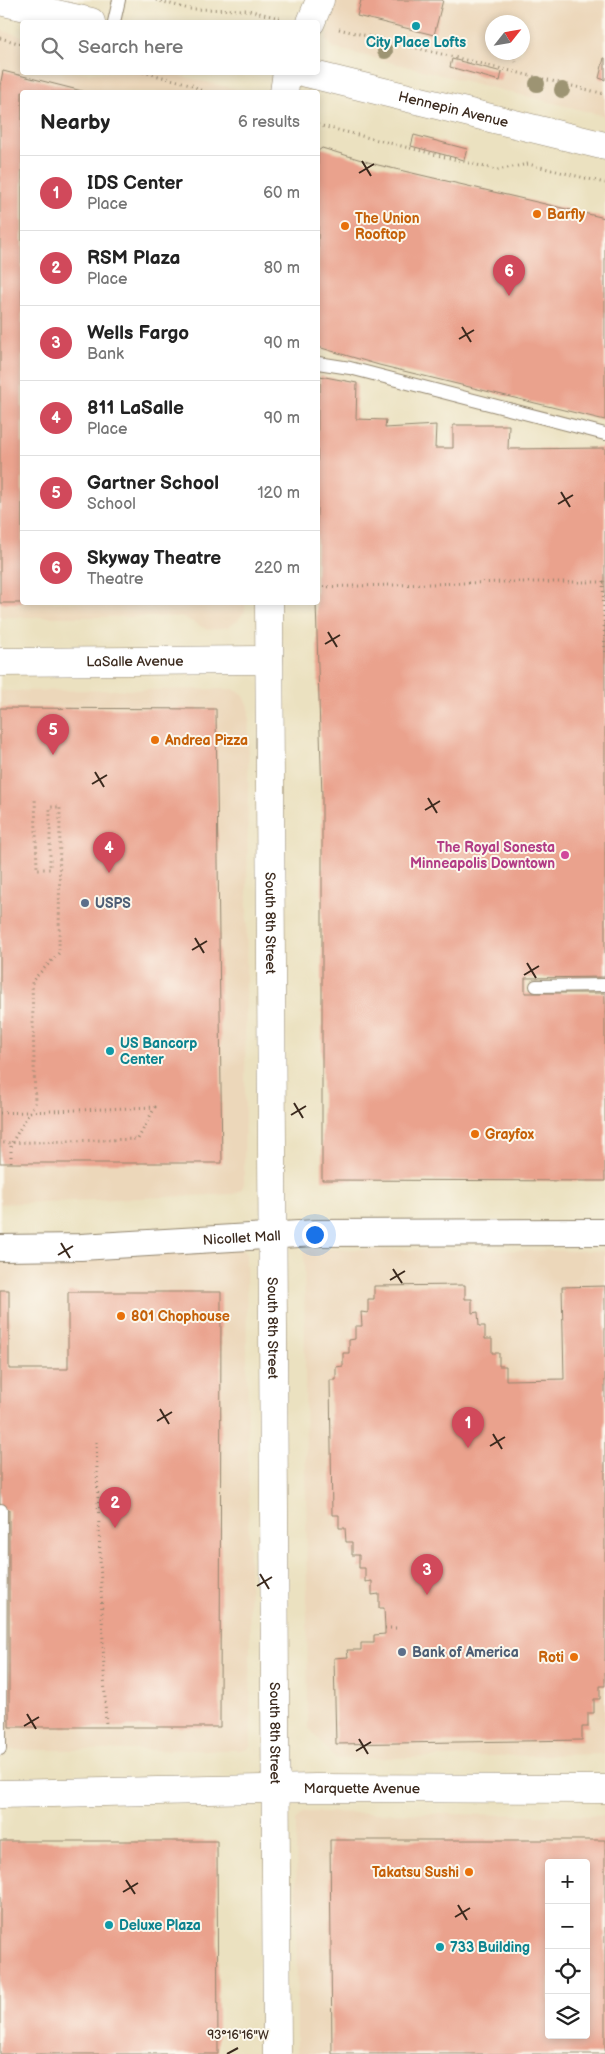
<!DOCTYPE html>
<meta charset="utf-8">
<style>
body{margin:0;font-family:"Balsamiq Sans",sans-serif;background:#f6f6f6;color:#222}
.controls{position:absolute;right:15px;bottom:15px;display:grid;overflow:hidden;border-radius:5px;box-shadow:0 2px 8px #0003}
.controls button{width:45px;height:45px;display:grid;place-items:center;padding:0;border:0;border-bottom:1px solid #e0e0e0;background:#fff;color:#222;font:25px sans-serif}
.compass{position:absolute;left:485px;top:15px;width:45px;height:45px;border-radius:50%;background:#fff;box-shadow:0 2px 8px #0003;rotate:59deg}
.you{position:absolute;left:314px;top:1234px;width:18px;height:18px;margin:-12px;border:4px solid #fff;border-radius:50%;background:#1a73e8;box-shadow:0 0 0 8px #1a73e833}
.badge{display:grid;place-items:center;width:32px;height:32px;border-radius:50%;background:#d1495b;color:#fff;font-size:16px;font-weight:700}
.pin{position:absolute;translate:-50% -41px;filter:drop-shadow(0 1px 2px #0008)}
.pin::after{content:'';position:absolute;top:26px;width:18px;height:15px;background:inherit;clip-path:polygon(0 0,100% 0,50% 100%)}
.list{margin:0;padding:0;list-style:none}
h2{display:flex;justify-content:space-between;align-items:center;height:65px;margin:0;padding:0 20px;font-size:21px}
h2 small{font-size:16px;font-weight:400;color:#767676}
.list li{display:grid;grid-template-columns:32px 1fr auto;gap:15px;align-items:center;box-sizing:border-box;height:75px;padding:0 20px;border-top:1px solid #e0e0e0}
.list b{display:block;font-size:19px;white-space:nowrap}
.list p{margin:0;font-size:16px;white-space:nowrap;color:#767676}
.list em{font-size:16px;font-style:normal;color:#767676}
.icon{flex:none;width:28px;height:28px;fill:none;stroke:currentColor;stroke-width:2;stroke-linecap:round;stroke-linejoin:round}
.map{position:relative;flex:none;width:605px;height:2054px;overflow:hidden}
.search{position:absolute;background:#fff;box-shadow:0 2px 8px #0003;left:20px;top:20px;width:300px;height:55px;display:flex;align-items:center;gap:12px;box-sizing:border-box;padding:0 18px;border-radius:5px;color:#767676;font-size:19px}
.panel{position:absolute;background:#fff;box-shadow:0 2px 8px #0003;left:20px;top:90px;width:300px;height:515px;border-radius:5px}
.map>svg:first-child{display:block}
.built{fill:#ecd7ba;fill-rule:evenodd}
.building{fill:#eaa28d;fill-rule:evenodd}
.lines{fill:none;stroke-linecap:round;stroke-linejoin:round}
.service-casing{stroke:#93866f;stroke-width:14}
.minor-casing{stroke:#93866f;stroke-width:28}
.tertiary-casing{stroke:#93866f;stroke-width:29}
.secondary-casing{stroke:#93866f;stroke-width:29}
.path{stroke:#93866f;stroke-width:3;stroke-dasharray:1 4;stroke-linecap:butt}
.service{stroke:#fff;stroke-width:12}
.minor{stroke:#fff;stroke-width:26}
.tertiary{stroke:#fff;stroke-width:28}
.secondary{stroke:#fff;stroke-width:28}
.tree{fill:#9d9473}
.ticks{fill:none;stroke:#3b2a1e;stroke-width:2}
.culture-dot{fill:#0f9aa8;stroke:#fbf7ec;stroke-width:2}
.food-dot{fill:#e8710a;stroke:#fbf7ec;stroke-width:2}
.hotel-dot{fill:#d1479c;stroke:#fbf7ec;stroke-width:2}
.service-dot{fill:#5c6f8a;stroke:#fbf7ec;stroke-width:2}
.labels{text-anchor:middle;stroke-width:4;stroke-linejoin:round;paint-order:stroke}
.culture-label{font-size:14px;font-weight:bold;fill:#0d838f;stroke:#fbf7ec;text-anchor:start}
.street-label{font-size:14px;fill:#3b2a1e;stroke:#fbf7ec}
.food-label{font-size:14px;font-weight:bold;fill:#c56008;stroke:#fbf7ec;text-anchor:start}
.hotel-label{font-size:14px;font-weight:bold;fill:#b23c85;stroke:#fbf7ec;text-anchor:end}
.service-label{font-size:14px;font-weight:bold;fill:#4e5e75;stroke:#fbf7ec;text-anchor:start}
.ticks-label{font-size:12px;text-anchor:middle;fill:#3b2a1e;stroke:#fbf7ec;stroke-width:4;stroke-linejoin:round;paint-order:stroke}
</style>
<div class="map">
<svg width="605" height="2054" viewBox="0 0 605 2054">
<rect width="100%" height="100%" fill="#fbf7ec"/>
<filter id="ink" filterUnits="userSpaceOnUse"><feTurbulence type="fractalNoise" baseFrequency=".02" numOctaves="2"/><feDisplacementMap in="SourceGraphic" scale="10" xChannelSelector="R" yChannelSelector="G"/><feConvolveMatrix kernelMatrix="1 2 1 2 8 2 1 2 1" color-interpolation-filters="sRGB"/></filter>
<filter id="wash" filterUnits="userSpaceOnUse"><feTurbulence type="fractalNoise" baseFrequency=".0096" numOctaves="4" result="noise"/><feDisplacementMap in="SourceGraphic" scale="20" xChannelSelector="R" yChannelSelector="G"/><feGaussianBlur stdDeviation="1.12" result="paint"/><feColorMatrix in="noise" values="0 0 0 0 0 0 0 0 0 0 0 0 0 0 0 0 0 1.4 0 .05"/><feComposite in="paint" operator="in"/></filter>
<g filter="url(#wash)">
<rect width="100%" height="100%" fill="#ebe1c0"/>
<path class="built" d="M336 0H605V116L334 48 326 40ZM492 22H522V52H492Z
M0 30 22 36V72L168 73 248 92H22V602L245 603V611L238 620 228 627 208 630 183 617H0Z
M233 689 243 694 249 707 244 1184 241 1190 234 1194 0 1204V691Z
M242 1248 246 1254 251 1746 246 1750H0V1259Z
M304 1249 605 1251V1754L335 1759 308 1727Z
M304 1812 605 1816V2054H297L296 1821 299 1816ZM549 1863H586V2035H549Z"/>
<g id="blocks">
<path class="building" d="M361 0H443L434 35 357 16Z
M604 58H605V80L599 78Z
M452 59 502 72 500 81 450 67Z
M3 71 86 92H22V603H0V86Z
M414 135 467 149 464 160 411 146Z
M322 148 378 165 605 218V420L379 365 318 347V151Z
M320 376 357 383 356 419 386 420 385 428 436 425 435 448H453V425H509L508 449 605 448V977L525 978V993H605V1181L322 1180V797L316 602 318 392H320Z
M0 708 216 709 222 1163H0Z
M465 1285V1299H472V1313L478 1312 479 1326H485V1339H492V1353H499V1366H506V1380L564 1379 562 1287 605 1286V1686H600V1699H594V1713H588V1727H582V1740L336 1744 334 1658 348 1657 347 1650H361V1643H374V1635L385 1634V1628L384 1608H379V1594L372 1595V1581L365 1582V1568H359V1555H352V1542H346L345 1528H339V1515H332L330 1380H336V1367L343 1366V1353H349V1340L355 1339V1326H362L361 1312 368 1313V1299H374V1286Z
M0 1290H9V1369H68V1292H221L220 1727H9V1510H0Z
M330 1840H605V2054H332ZM549 1863H586V2035H549Z
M0 1841H217L218 2054H0Z"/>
</g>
</g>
<g filter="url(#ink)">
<use href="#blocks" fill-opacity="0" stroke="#93866f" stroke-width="1"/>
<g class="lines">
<g class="service-casing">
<path id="service" d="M114 22 119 0
M318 363 350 368 605 434
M536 986 605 985
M0 1749 1 1510"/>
</g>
<g class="minor-casing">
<g id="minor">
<path id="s1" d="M0 1248 81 1247 316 1233 605 1232"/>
</g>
</g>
<g class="tertiary-casing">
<g id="tertiary">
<path id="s2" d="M0 662 269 660"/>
<path id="s3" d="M0 1794 316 1788 605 1789"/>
</g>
</g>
<g class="secondary-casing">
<g id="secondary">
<path d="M0 1 91 22"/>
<path d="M311 22 320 0"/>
<path id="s4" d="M302 72 605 146"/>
<path d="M284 92 287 72"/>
<path id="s5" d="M269 602 277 2054"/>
</g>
</g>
<path class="path" d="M156 0 189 9 248 10 283 19
M339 29 605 94
M0 38 22 44
M513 52 516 62
M143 72 190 84 204 92
M318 125 497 170 528 164 605 183
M603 581 605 655
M318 587 503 582H605
M0 1113 155 1107 138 1139 0 1143
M11 1162V1144L35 1103 32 981 59 953 60 807H50V869H37L35 797
M96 1442 106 1727
M385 1628H399"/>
<use href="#service" class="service"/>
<use href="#minor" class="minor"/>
<use href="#tertiary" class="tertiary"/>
<use href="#secondary" class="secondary"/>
</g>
<g class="tree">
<circle cx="385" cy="51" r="8"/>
<circle cx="537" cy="84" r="8"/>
<circle cx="562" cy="90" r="8"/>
</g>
</g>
<path class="ticks" d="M362 161 371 176M359 173 374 164M462 327 471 342M459 339 474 330M561 492 570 507M558 504 573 495M328 632 337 647M325 644 340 635M95 772 104 787M92 784 107 775M428 798 437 813M425 810 440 801M195 938 204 953M192 950 207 941M527 963 536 978M524 975 539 966M294 1103 303 1118M291 1115 306 1106M61 1243 70 1258M58 1255 73 1246M393 1269 402 1283M390 1280 405 1271M160 1409 169 1424M157 1421 172 1412M493 1434 502 1449M490 1446 505 1437M260 1574 269 1589M257 1586 272 1577M27 1714 36 1729M24 1726 39 1717M359 1739 368 1754M356 1751 371 1742M126 1880 135 1894M123 1892 138 1883M458 1905 467 1920M455 1917 470 1908M227 2054 238 2048"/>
<g class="culture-dot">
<circle cx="416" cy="26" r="5"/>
<circle cx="110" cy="1051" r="5"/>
<circle cx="109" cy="1925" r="5"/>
<circle cx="440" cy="1947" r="5"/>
</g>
<g class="food-dot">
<circle cx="537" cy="214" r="5"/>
<circle cx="345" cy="226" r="5"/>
<circle cx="155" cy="740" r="5"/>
<circle cx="475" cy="1134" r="5"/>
<circle cx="121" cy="1316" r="5"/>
<circle cx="574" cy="1657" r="5"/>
<circle cx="469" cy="1872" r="5"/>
</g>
<circle class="hotel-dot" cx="565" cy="855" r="5"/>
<g class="service-dot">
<circle cx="85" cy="903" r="5"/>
<circle cx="402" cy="1652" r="5"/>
</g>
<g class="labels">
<g class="culture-label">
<text x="416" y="47" text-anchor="middle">City Place Lofts</text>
<text x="120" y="1048">US Bancorp<tspan x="120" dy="16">Center</tspan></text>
<text x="119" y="1930">Deluxe Plaza</text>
<text x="450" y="1952">733 Building</text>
</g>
<g class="street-label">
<text dy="5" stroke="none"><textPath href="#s4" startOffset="156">Hennepin Avenue</textPath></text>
<text dy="5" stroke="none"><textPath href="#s2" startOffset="135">LaSalle Avenue</textPath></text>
<text dy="5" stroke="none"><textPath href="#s5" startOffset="321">South 8th Street</textPath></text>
<text dy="5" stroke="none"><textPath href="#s1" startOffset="242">Nicollet Mall</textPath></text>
<text dy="5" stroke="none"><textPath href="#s5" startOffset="726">South 8th Street</textPath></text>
<text dy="5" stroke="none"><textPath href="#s5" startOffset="1131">South 8th Street</textPath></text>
<text dy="5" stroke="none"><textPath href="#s3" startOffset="362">Marquette Avenue</textPath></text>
</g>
<g class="food-label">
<text x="547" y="219">Barfly</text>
<text x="355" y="223">The Union<tspan x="355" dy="16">Rooftop</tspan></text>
<text x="165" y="745">Andrea Pizza</text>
<text x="485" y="1139">Grayfox</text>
<text x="131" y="1321">801 Chophouse</text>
<text x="564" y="1662" text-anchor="end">Roti</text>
<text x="459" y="1877" text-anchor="end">Takatsu Sushi</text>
</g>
<g class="hotel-label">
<text x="555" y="852">The Royal Sonesta<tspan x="555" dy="16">Minneapolis Downtown</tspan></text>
</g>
<g class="service-label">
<text x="95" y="908">USPS</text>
<text x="412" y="1657">Bank of America</text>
</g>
</g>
<g class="ticks-label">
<text x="238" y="2039">93°16'16"W</text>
</g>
</svg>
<div class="controls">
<button>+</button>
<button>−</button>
<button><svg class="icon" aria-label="locate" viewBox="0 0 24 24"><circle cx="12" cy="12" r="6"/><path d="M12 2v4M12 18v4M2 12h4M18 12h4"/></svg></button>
<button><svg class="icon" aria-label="layers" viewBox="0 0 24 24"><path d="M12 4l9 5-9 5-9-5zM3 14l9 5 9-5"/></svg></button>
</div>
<svg class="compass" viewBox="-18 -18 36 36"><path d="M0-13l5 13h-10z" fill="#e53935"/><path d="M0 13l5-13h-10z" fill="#767676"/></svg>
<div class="you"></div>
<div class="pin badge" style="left:468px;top:1448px">1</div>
<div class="pin badge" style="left:115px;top:1528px">2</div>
<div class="pin badge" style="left:427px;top:1595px">3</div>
<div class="pin badge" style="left:109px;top:873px">4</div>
<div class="pin badge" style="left:53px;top:755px">5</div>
<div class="pin badge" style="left:509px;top:296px">6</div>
<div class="search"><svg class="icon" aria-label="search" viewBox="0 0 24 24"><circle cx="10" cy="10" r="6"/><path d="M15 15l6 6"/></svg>Search here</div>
<section class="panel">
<h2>Nearby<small>6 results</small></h2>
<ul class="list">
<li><span class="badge">1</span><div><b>IDS Center</b><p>Place</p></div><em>60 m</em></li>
<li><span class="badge">2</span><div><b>RSM Plaza</b><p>Place</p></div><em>80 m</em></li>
<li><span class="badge">3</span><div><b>Wells Fargo</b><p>Bank</p></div><em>90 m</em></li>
<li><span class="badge">4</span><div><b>811 LaSalle</b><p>Place</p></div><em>90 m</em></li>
<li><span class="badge">5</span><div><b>Gartner School</b><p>School</p></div><em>120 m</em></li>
<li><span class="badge">6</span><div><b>Skyway Theatre</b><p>Theatre</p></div><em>220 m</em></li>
</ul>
</section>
</div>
